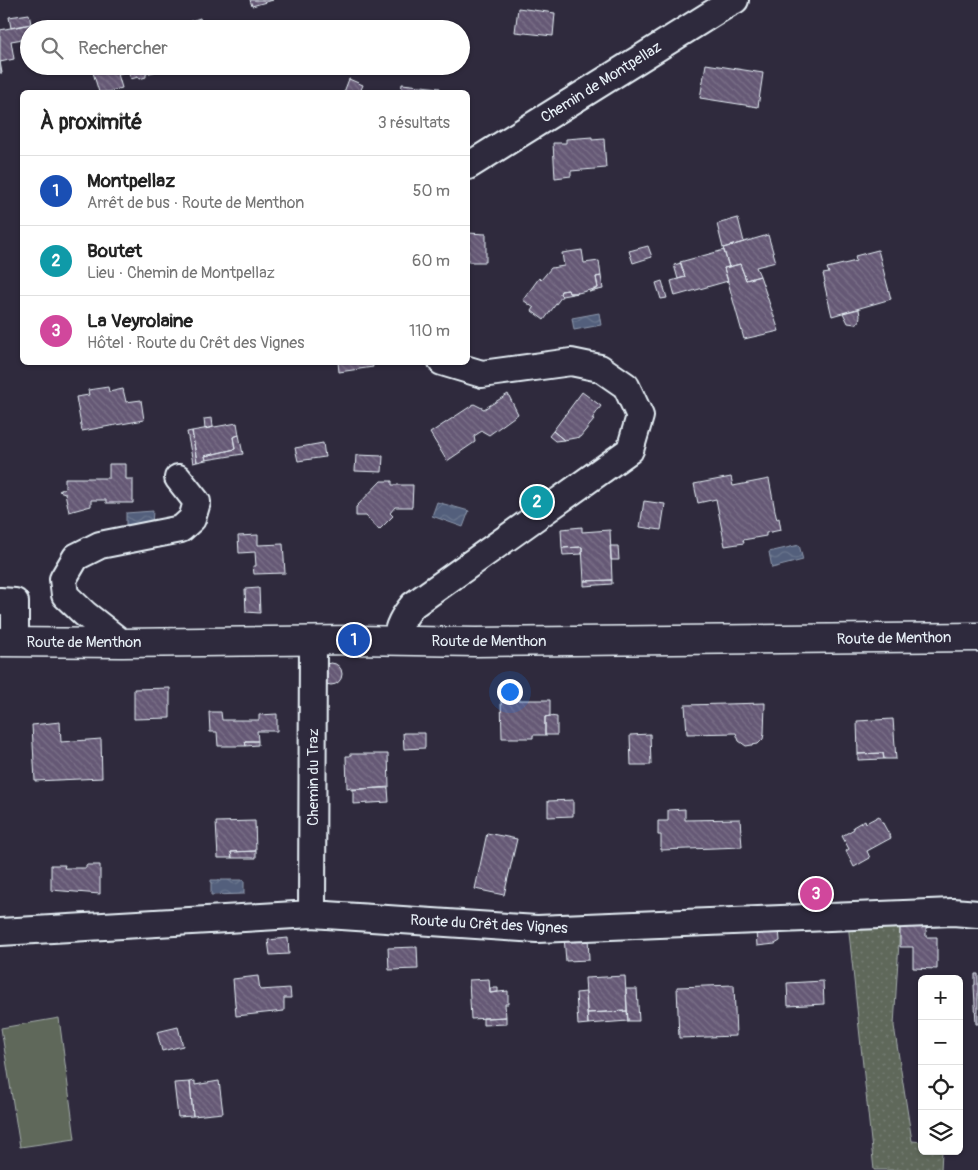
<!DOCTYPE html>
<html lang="fr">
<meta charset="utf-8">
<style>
body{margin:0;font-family:Pangolin,sans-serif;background:#f6f6f6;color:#222}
.controls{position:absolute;right:15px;bottom:15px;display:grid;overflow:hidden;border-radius:8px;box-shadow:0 1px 4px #0004}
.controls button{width:45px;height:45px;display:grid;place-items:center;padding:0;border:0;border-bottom:1px solid #e0e0e0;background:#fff;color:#222;font:25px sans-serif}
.you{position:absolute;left:509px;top:691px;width:18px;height:18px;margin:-12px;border:4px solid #fff;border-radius:50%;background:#1a73e8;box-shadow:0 0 0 8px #1a73e833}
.badge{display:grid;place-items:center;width:32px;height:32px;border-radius:50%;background:#0f766e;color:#fff;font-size:16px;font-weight:700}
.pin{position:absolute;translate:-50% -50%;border:2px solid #fff;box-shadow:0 1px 5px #0006}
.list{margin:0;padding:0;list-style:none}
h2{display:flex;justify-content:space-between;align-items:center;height:65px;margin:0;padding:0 20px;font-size:21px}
h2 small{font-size:16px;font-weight:400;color:#767676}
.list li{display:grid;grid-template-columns:32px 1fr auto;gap:15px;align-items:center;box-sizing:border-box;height:70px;padding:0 20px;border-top:1px solid #e0e0e0}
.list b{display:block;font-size:19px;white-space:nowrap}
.list p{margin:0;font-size:16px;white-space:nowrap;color:#767676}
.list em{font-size:16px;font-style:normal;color:#767676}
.icon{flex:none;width:28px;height:28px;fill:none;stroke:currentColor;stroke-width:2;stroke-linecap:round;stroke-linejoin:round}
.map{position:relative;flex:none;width:978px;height:1170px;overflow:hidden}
.search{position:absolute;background:#fff;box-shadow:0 1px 4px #0004;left:20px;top:20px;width:450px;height:55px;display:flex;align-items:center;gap:12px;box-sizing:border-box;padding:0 18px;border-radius:28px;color:#767676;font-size:19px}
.panel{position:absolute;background:#fff;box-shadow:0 1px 4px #0004;left:20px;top:90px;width:450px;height:275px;border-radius:8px}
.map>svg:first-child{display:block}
.grass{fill:url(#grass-dots);stroke:#a3aca9}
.pitch{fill:#5e675a;stroke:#a3aca9}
.water{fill:url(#water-waves);stroke:#8e99ad}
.building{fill:url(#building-back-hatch);stroke:#e8f1f8}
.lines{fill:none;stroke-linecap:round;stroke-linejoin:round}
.minor-casing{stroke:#e8f1f8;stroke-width:30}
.secondary-casing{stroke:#e8f1f8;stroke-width:31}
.minor{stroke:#2f2a3d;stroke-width:26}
.secondary{stroke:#2f2a3d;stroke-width:28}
.labels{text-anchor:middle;stroke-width:5;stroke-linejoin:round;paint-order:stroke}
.street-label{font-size:15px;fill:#e8f1f8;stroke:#2f2a3d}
</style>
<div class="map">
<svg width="978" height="1170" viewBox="0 0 978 1170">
<defs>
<pattern id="grass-dots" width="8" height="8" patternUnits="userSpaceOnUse" patternTransform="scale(1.25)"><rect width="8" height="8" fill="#5e675a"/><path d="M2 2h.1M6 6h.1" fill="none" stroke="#757d72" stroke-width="1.8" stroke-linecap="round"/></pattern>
<pattern id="water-waves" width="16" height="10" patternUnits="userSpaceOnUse" patternTransform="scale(1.25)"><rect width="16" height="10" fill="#525f7b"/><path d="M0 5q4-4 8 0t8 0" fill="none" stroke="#6b768e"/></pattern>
<pattern id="building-back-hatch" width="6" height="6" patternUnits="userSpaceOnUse" patternTransform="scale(1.25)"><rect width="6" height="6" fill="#655975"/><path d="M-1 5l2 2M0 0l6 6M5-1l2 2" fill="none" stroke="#7b7189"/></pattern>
</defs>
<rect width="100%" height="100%" fill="#2f2a3d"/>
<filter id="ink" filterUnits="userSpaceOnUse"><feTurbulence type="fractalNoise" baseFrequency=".02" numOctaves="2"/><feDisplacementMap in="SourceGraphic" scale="10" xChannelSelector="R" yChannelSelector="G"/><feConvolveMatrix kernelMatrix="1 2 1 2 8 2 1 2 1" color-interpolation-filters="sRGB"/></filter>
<g filter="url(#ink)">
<path class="grass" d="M848 923 900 925 894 1026 912 1141 922 1142V1151H942L941 1170H874Z"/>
<path class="pitch" d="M59 1018 75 1139 20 1147 1 1028Z"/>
<path class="water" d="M599 313 601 325 574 330 572 318Z
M437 502 469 511 463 527 432 516Z
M153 511 152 525H126V513Z
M799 545 803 560 772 568 769 552Z
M211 880H244V894L211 895Z"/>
<path class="building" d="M250 0H273L252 6Z
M518 8 555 13 553 36 515 32Z
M29 14 31 24 11 28 9 17Z
M200 18 203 29H180L179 25Z
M31 24 32 29H29V38L11 41 14 59 0 62 2 73H0V30Z
M706 64 763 73 758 107 700 98Z
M91 66H167L168 68 146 74V77L139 79 138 77 131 79 128 71 118 74 122 88 107 92H99Z
M349 79 363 85 360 92H344Z
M402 84 440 88V92H401Z
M592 137V140L604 139 606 168 571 171V176L555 178 553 143H566V139Z
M738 218 744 242 723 248 717 224Z
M468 233 486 234V262H468Z
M768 235 776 262 756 267 760 276 746 280 740 264 729 267 723 248Z
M648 246 652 257 633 263 629 251Z
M582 250 584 263 599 261 601 276 596 277 598 288 578 293H569L568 290 561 291 560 294 562 296 544 320 532 311 534 308 523 300 539 278 541 280 551 268 564 266 562 253Z
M724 250 729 267 724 268 728 281 675 296 671 281 685 277 680 262Z
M878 250 891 299 832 316 824 283 825 282 823 274 829 273 827 268 856 261 855 256Z
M681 263 685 277 678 279 674 265Z
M740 264 746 280 760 276 779 331 744 339 724 268Z
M601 276 603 289 589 292 598 288 596 277Z
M662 281 667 298 661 299 656 283Z
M568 290 569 293H578L562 296 560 294 561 291Z
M859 309 860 316 859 322 855 324 848 323 843 313Z
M338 362H372L373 367 339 372Z
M108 387 109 392 123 389 126 402 141 400 144 420 82 431 76 397 89 395 88 390Z
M582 392 601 406 592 419 594 420 580 437 564 440 553 431Z
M508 394 518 414 489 435 482 431 474 436 475 442 447 461 430 433 474 404 484 409Z
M212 418 213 427 205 429 204 419Z
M237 423 239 435 233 437 235 449 205 456 206 460 197 462 192 431Z
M192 431 197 462 193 463 187 432Z
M553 431 564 440 555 441 549 436Z
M239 435 243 454 206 460 205 456 235 449 233 437Z
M323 443 325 457 298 461 295 448Z
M356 455 383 456 382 472 355 471Z
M109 464H126V479H133V503H106V500H91V506L69 512 65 493 59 491 65 488V478H109Z
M731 477 733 486 769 479 776 516 777 519 779 518 781 530 766 533V536L743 540 744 543 725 546 716 499 698 503 694 484Z
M381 481H392V485H413L412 507H395L390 513 393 516 379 530 366 516H356V507Z
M541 490 547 498 535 506 529 498Z
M644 501 665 504 661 530 640 527Z
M582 527V532L610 530 612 580 584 581 582 547 562 548 561 529Z
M258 535V545L283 544 285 573 254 574 253 566H256L255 552 239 553 238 536Z
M610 546H618L619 560H611Z
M582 547V554L563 555 562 548Z
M612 580V584L584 586V581Z
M259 588 260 613 246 612 245 589Z
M320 674a11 11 0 1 1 22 0a11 11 0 1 1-22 0Z
M170 688V718L134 719V689Z
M501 700H550V716L545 717V735H533V738H502Z
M765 703 764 734 763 739 758 744 746 746 739 741 736 733 687 734 685 705Z
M209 712H221L222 720H259V715L277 714V731H257L258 741H245L246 746H218L217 732H210Z
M550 716 557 717V735H545V717Z
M893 719 896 759H884L883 753 858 754 857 721Z
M60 722 61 742 101 739 102 778 35 781 32 725Z
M403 733H425V748L404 749Z
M650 734 651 765H631L630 735Z
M245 741H258V745L246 746Z
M883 753 884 759 858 760V754Z
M350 754H388L389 787 351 790V787L347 788 346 756H350Z
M388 788 389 802 353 804V789Z
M573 800V816L548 817V801Z
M685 809V820L740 819 742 847 661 850V835H658V821H668V810Z
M879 816 891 838 867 851 870 858 854 867 846 851 849 849 842 836 854 829 853 827 865 820 866 823Z
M255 821 256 851 231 852 232 858H218L216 822Z
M487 833 517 839 504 895 475 889Z
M256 851V858H232L231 852Z
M51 865H65L64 868H86V865H100V894L51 890Z
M900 925H926V937H937V969L913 968V947H900Z
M779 928 780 941 775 944 757 946 756 931Z
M588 936 589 960 566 961 564 937Z
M288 938 289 954 270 955 268 940Z
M417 947 418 969 389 970 388 948Z
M975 974H978V1024H976L974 985H975Z
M258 976 260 990 290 988 291 998H284V1011L236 1016 233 979Z
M625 976 627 1011 587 1013 585 978Z
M489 979 490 993 508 991V1004H505L506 1017 471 1019 469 980Z
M823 981 824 1004 788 1006 787 983Z
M734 985 736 1036 679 1038 677 987Z
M490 988H498V992L490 993Z
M626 989H637L639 1021H628Z
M586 992 588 1024 578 1025 576 993Z
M627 1011 628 1021 588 1024 587 1013Z
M506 1017V1024L483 1025V1018Z
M178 1027 183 1046 162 1051 157 1032Z
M195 1081V1085L219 1081 223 1113 193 1116 190 1082Z
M190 1082 193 1116 178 1117 174 1083Z"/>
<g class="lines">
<g class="minor-casing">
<path id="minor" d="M468 166 729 3 735 0
M0 601 15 602V642
M396 641C398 626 403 617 413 605L630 450 640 416 626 386 600 368 571 362 482 374 442 362
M122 643 85 614 65 595 63 579 76 557 100 545 181 529 192 519 197 502 178 478
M312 914 313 641
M0 932 312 914 537 929 953 912 978 914"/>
</g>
<g class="secondary-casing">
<path id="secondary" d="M0 642 122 643 354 640 476 642 978 637"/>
</g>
<use href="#minor" class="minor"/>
<use href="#secondary" class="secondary"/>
</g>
</g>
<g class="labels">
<g class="street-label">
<text transform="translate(601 82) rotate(-32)" y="5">Chemin de Montpellaz</text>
<text transform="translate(894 638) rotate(-1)" y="5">Route de Menthon</text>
<text x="489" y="646">Route de Menthon</text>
<text x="84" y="647">Route de Menthon</text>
<text transform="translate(313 777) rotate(-90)" y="5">Chemin du Traz</text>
<text transform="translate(489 924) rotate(3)" y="5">Route du Crêt des Vignes</text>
</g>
</g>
</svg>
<div class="controls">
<button>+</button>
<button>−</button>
<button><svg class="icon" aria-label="locate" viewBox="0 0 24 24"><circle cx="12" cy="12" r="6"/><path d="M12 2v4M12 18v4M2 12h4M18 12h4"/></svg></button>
<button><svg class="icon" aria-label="layers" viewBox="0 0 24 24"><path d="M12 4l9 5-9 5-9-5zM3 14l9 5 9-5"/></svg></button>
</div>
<div class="you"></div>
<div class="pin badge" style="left:354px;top:640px;background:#1a4fb4">1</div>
<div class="pin badge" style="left:537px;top:502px;background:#0f9aa8">2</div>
<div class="pin badge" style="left:816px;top:894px;background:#d1479c">3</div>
<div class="search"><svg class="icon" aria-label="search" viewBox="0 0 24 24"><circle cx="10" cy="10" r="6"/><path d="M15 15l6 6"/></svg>Rechercher</div>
<section class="panel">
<h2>À proximité<small>3 résultats</small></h2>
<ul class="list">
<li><span class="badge" style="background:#1a4fb4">1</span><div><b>Montpellaz</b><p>Arrêt de bus · Route de Menthon</p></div><em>50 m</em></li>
<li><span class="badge" style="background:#0f9aa8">2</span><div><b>Boutet</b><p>Lieu · Chemin de Montpellaz</p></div><em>60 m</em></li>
<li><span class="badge" style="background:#d1479c">3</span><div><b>La Veyrolaine</b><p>Hôtel · Route du Crêt des Vignes</p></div><em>110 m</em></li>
</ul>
</section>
</div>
